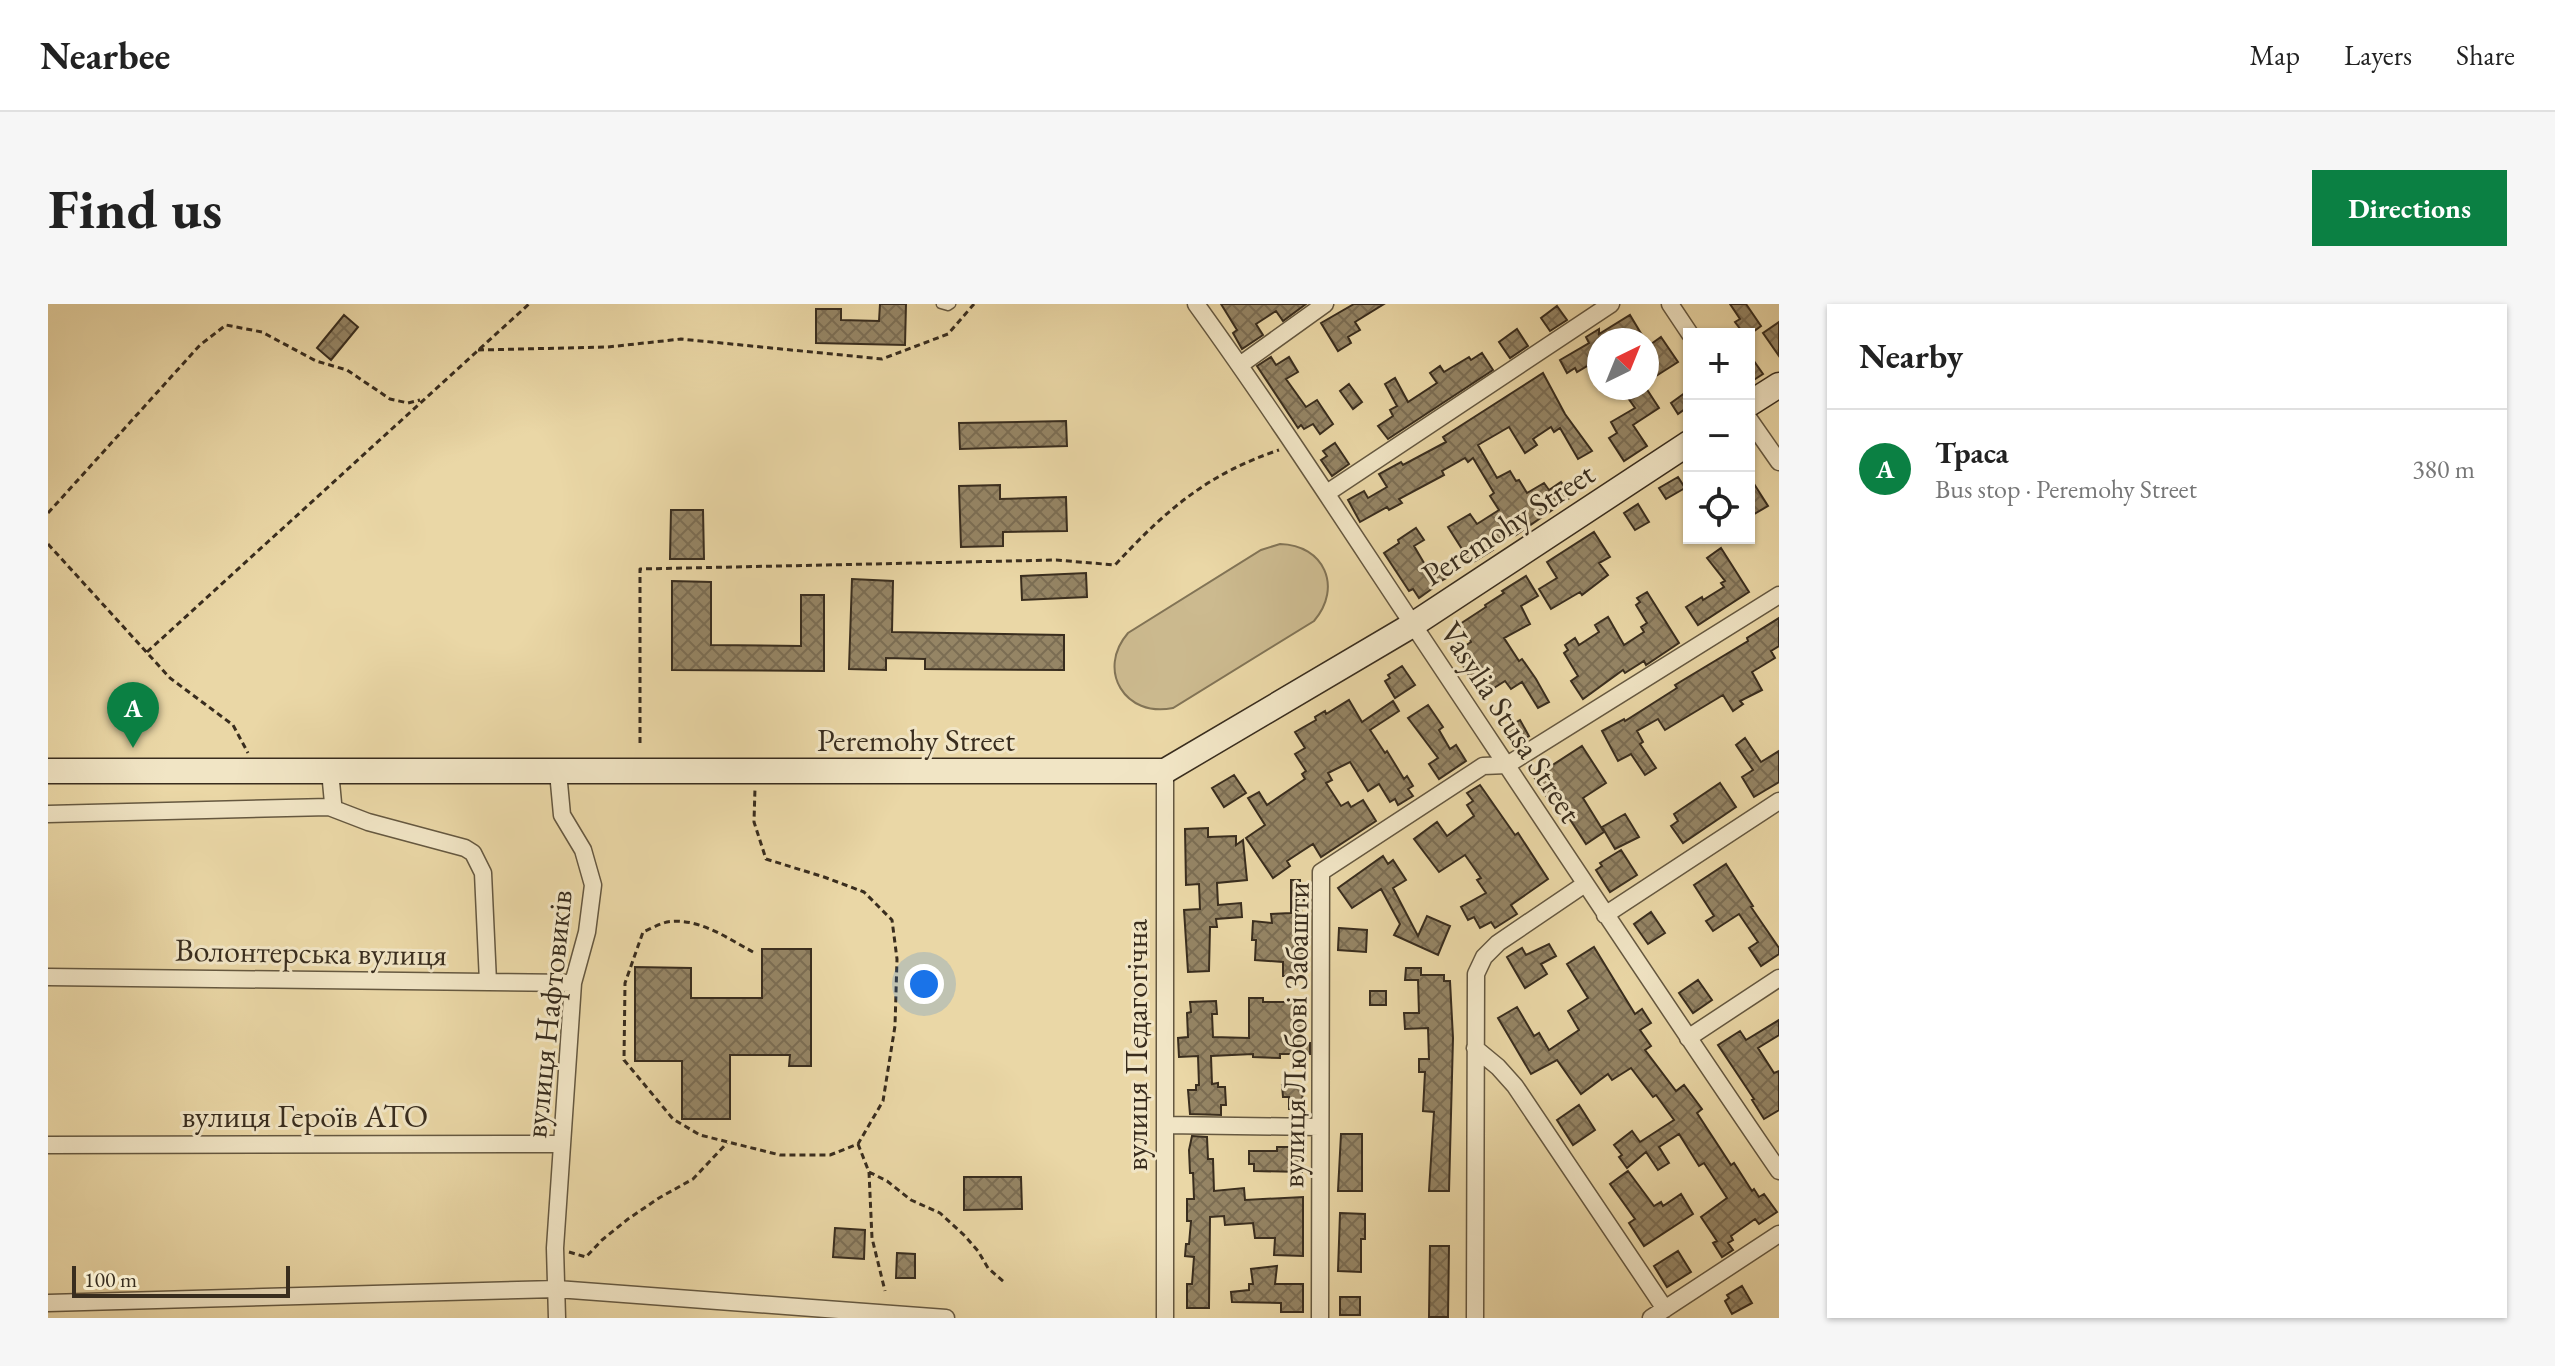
<!DOCTYPE html>
<meta charset="utf-8">
<style>
body{margin:0;font-family:"EB Garamond",serif;background:#f6f6f6;color:#222}
.controls{position:absolute;right:24px;top:24px;display:grid;overflow:hidden;border-radius:0px;box-shadow:0 2px 6px #0004}
.controls button{width:72px;height:72px;display:grid;place-items:center;padding:0;border:0;border-bottom:2px solid #e0e0e0;background:#fff;color:#222;font:40px sans-serif}
.compass{position:absolute;left:1539px;top:24px;width:72px;height:72px;border-radius:50%;background:#fff;box-shadow:0 2px 6px #0004;rotate:43deg}
.scale{position:absolute;left:24px;bottom:20px;width:218px;box-sizing:border-box;padding-left:8px;border:4px solid #392d1e;border-top:0;font-size:22px;line-height:28px;white-space:nowrap;color:#392d1e;-webkit-text-stroke:6px #f1e5c5;paint-order:stroke}
.you{position:absolute;left:876px;top:680px;width:28px;height:28px;margin:-20px;border:6px solid #fff;border-radius:50%;background:#1a73e8;box-shadow:0 0 0 12px #1a73e833}
.badge{display:grid;place-items:center;width:52px;height:52px;border-radius:50%;background:#0b8043;color:#fff;font-size:26px;font-weight:700}
.pin{position:absolute;translate:-50% -66px;filter:drop-shadow(0 2px 4px #0008)}
.pin::after{content:'';position:absolute;top:42px;width:28px;height:24px;background:inherit;clip-path:polygon(0 0,100% 0,50% 100%)}
.list{margin:0;padding:0;list-style:none}
h2{display:flex;justify-content:space-between;align-items:center;height:104px;margin:0;padding:0 32px;font-size:34px}
h2 small{font-size:26px;font-weight:400;color:#767676}
.list li{display:grid;grid-template-columns:52px 1fr auto;gap:24px;align-items:center;box-sizing:border-box;height:120px;padding:0 32px;border-top:2px solid #e0e0e0}
.list b{display:block;font-size:30px;white-space:nowrap}
.list p{margin:0;font-size:26px;white-space:nowrap;color:#767676}
.list em{font-size:26px;font-style:normal;color:#767676}
.icon{flex:none;width:44px;height:44px;fill:none;stroke:currentColor;stroke-width:2;stroke-linecap:round;stroke-linejoin:round}
.map{position:relative;flex:none;width:1731px;height:1014px;overflow:hidden;border-radius:0px}
header{display:flex;align-items:center;gap:48px;box-sizing:border-box;height:112px;padding:0 40px;background:#fff;border-bottom:2px solid #e0e0e0}
header strong{font-size:38px}
nav{display:flex;gap:44px;margin-inline-start:auto;font-size:28px}
.intro{display:flex;align-items:center;justify-content:space-between;box-sizing:border-box;height:192px;padding:0 48px}
h1{margin:0;font-size:56px}
.button{padding:20px 36px;border-radius:0px;background:#0b8043;color:#fff;font-size:28px;font-weight:700}
main{display:flex;gap:48px;padding:0 48px}
aside{flex:1;background:#fff;border-radius:0px;box-shadow:0 2px 6px #0004}
.map>svg:first-child{display:block}
.garden{fill:#ccba8f;stroke:#827456;stroke-width:2}
.building{fill:url(#building-cross-hatch);stroke:#392d1e;stroke-width:2}
.lines{fill:none;stroke-linecap:round;stroke-linejoin:round}
.lane-casing{stroke:#655840;stroke-width:11}
.street-casing{stroke:#655840;stroke-width:19}
.secondary-casing{stroke:#392d1e;stroke-width:27}
.path{stroke:#392d1e;stroke-width:3;stroke-dasharray:6 4;stroke-linecap:butt}
.lane{stroke:#f1e5c5;stroke-width:8}
.street{stroke:#f1e5c5;stroke-width:16}
.secondary{stroke:#f1e5c5;stroke-width:24}
.labels{text-anchor:middle;stroke-width:6;stroke-linejoin:round;paint-order:stroke}
.street-label{font-size:32px;fill:#392d1e;stroke:#f1e5c5}
</style>
<header>
<strong>Nearbee</strong>
<nav><a>Map</a><a>Layers</a><a>Share</a></nav>
</header>
<div class="intro"><h1>Find us</h1><a class="button">Directions</a></div>
<main>
<div class="map">
<svg width="1731" height="1014" viewBox="0 0 1731 1014">
<defs>
<pattern id="building-cross-hatch" width="8" height="8" patternUnits="userSpaceOnUse" patternTransform="scale(2)"><rect width="8" height="8" fill="#958565"/><path d="M0 0l8 8M0 8l8-8" fill="none" stroke="#7b6d53"/></pattern>
</defs>
<rect width="100%" height="100%" fill="#ead7a6"/>
<filter id="stains"><feTurbulence type="fractalNoise" baseFrequency=".0025" numOctaves="4"/><feColorMatrix values="0 0 0 0 .2 0 0 0 0 .09 0 0 0 0 .02 0 0 0 .5 -.17"/></filter>
<radialGradient id="worn" r=".72"><stop offset=".6" stop-color="#630" stop-opacity="0"/><stop offset="1" stop-color="#630" stop-opacity=".3"/></radialGradient>
<path class="garden" d="M1232 240C1276 241 1295 283 1266 317L1125 404C1077 414 1048 366 1080 329L1213 246Z"/>
<path class="building" d="M832 0H858L857 41 768 39V5H793V16L831 17Z
M1173 0H1258L1235 17 1228 7 1208 20 1215 31 1194 45 1185 29 1189 26Z
M1306 0H1336L1307 18 1312 26 1300 33 1303 39 1290 47 1273 19Z
M1682 0H1698L1713 22 1701 31 1696 30 1687 18 1692 15Z
M1509 2 1519 16 1502 27 1493 14Z
M296 11 310 23 283 56 269 44Z
M1582 11 1597 36H1551V55L1529 68 1527 64 1519 69 1512 56 1541 39 1538 33 1551 25V30Z
M1731 18V52L1715 29Z
M1469 25 1480 42 1462 54 1451 38Z
M1613 33 1630 58 1605 74 1599 65V43Z
M1434 49 1445 66 1340 135 1330 122 1345 112 1342 106 1349 102 1337 80 1347 74 1360 98 1389 79 1382 69 1392 62 1396 68 1421 53 1423 56Z
M1701 50 1715 70 1701 79Z
M1223 53 1228 61 1241 53 1250 68 1238 75 1258 103 1269 96 1285 120 1272 130 1265 120 1256 125 1253 121 1250 124 1209 62Z
M1495 69 1517 110 1544 147 1530 155 1512 124 1506 128 1503 123 1485 135 1489 141 1477 149 1461 123 1430 141 1449 174 1462 167 1468 177 1471 176 1479 189 1496 179 1501 186 1513 178 1523 193 1468 231 1465 225 1442 240 1445 246 1427 257 1425 253 1421 256 1400 223 1422 210 1429 220 1451 206 1442 192 1446 189 1425 154 1420 158 1417 154 1394 167 1396 171 1351 195 1354 199 1341 206 1339 203 1312 218 1300 196 1316 187 1320 194 1339 183 1331 170 1353 158 1355 161 1398 138 1395 133Z
M1301 80 1314 98 1305 105 1292 87Z
M1589 84H1598L1611 104 1585 121 1599 142 1576 157 1561 134 1569 129 1563 118 1587 104 1578 91Z
M1641 86V102L1630 110 1623 99Z
M1018 117 1019 142 912 145 911 119Z
M1287 139 1301 160 1284 172 1273 156 1279 152 1275 147Z
M1701 172 1720 202 1701 213Z
M1630 173 1637 184 1618 195 1611 184Z
M952 181V195L1018 193 1019 227 955 228V242L913 243 911 182Z
M1590 200 1601 218 1587 226 1576 209Z
M623 206H655L656 255H622Z
M1368 224 1376 236 1366 242 1379 264 1387 259 1389 263 1395 259 1402 272 1384 282 1385 284 1371 294 1365 285 1361 287 1336 249 1351 239 1350 236Z
M1546 228 1562 253 1551 259 1560 271 1534 291 1532 288 1503 305 1491 285 1509 274 1499 258Z
M1673 244 1701 288 1650 321 1638 303 1654 293 1655 296 1676 283 1673 279 1677 277 1659 254Z
M1038 269 1039 293 974 296 973 272Z
M1478 272 1490 292 1473 302 1482 320 1456 334 1471 357 1474 355 1488 375 1501 398 1490 404 1474 378 1463 385 1457 377 1433 392 1407 348 1423 338 1412 320 1438 303 1437 301 1456 289 1454 287Z
M804 275 845 277 844 328 1016 331V366L877 365V355L838 354V366L801 365Z
M624 277 663 278V341L753 342V291H776V367L624 366Z
M1599 288 1631 339 1598 361 1596 357 1577 369 1575 366 1535 395 1523 377 1530 372 1516 349 1520 346 1517 341 1527 334 1531 341 1551 328 1547 321 1560 313 1576 341 1596 328 1593 323 1599 319 1588 301 1592 298 1589 294Z
M1731 314V342L1723 347 1727 354 1704 368 1714 386 1692 397 1695 400 1685 407 1675 391 1617 426 1610 415 1589 427 1595 438 1592 440 1608 464 1597 471 1583 450 1570 457 1554 427 1576 415 1577 417 1629 384 1627 381 1700 337 1699 334Z
M1354 362 1367 381 1347 394 1337 377 1342 374 1340 371Z
M1301 396 1314 418 1345 397 1351 407 1322 426 1337 449 1339 447 1356 475 1359 472 1365 482 1360 485 1365 492 1350 501 1347 495 1342 498 1331 480 1320 487 1302 458 1280 469 1284 476 1278 479 1293 502 1300 498 1303 503 1315 496 1328 517 1273 553 1265 540 1239 557 1242 562 1225 574 1198 534 1217 521 1200 494 1211 488 1219 501 1257 475 1254 470 1258 467 1247 450 1257 444 1247 428 1268 416 1267 413 1277 407 1278 410Z
M1380 401 1395 423 1391 426 1402 445 1408 441 1418 457 1391 475 1381 460 1390 454 1360 414Z
M1472 416 1481 432 1465 441 1456 425Z
M1697 434 1713 458 1731 447V478L1706 493 1694 473 1705 466 1688 441Z
M1534 442 1558 479 1535 494 1556 528 1538 540 1506 491 1500 495 1486 473Z
M1186 471 1198 489 1176 503 1164 484Z
M1672 479 1688 503 1635 539 1623 522 1630 517 1626 510Z
M1432 481 1467 531 1470 529 1500 575 1463 601 1469 610 1447 624 1443 618 1432 624 1426 613 1420 616 1413 603 1438 589 1429 576 1433 574 1417 551 1391 568 1366 535 1389 518 1399 532 1426 512 1419 501 1425 497 1419 489Z
M1577 510 1591 533 1567 545 1554 523Z
M1160 524V533L1188 532V541L1195 536 1199 576 1169 579 1170 601 1193 599 1194 613 1168 615 1169 623H1162L1161 667 1140 668 1136 606 1152 605 1151 580 1138 581 1137 525Z
M1573 546 1589 571 1562 588 1548 566 1554 562 1552 559Z
M1335 552 1340 560 1345 556 1358 576 1345 584 1370 632 1379 612 1402 622 1390 651 1346 631 1352 620 1333 585 1304 604 1290 584Z
M1678 560 1705 602 1703 603 1731 644V650L1713 662 1701 644 1710 638 1691 610 1665 627 1658 617 1666 612 1646 581Z
M1243 576H1252V580H1256V599H1253L1255 672H1235V658L1207 656 1208 636H1204L1205 617 1224 619 1223 610 1243 609Z
M1603 608 1617 629 1600 640 1586 620Z
M1291 624 1319 626 1318 648 1290 646Z
M1501 640 1508 652 1493 660 1499 670 1477 684 1459 653 1474 644 1478 651Z
M1546 643 1587 710 1594 705 1603 719 1592 726 1603 742 1597 746 1628 787 1636 781 1654 805 1649 809 1683 861 1686 859 1704 887 1706 885 1711 893 1716 890 1729 908 1711 920 1707 915 1683 932 1685 936 1680 939 1685 946 1674 953 1665 939 1669 937 1653 913 1679 894 1656 859 1651 862 1631 830 1611 843 1621 859 1610 866 1598 848 1579 864 1571 853 1574 851 1566 841 1584 827 1592 838 1626 816 1608 791 1605 793 1583 764 1564 776 1560 770 1533 790 1509 756 1483 770 1450 714 1469 703 1486 732 1491 729 1501 746 1531 726 1520 707 1540 694 1519 660Z
M714 645H763V762H741L742 751H682V815H634V757H587V663L643 664V694H714Z
M1358 664H1373V671H1396V677H1402L1405 734 1401 887H1381L1386 808 1375 807 1377 768H1371V755H1381L1380 724 1357 725 1356 709H1371L1370 676H1357Z
M1650 676 1664 696 1645 709 1631 689Z
M1322 687H1338V701H1322Z
M1201 694H1215V698H1256V739H1262V750H1232V754L1205 753V750L1163 752 1164 780 1170 779V783H1177L1178 801H1173V811L1142 810 1140 786H1148V781H1151L1150 752 1131 753 1130 734 1140 733 1139 709 1143 708 1142 698 1168 697 1169 710H1164L1165 733 1201 734Z
M1731 716V731L1710 744 1726 769 1731 767V806L1716 815 1704 796 1706 795 1670 741 1692 727 1698 736Z
M1234 781 1254 782 1255 805H1241V793H1235Z
M1531 801 1547 826 1525 841 1509 816Z
M1293 830H1314V887H1290Z
M1144 832 1159 833 1160 855H1165L1166 887 1196 884 1197 896 1255 893V952L1226 951 1227 934H1207L1205 919 1177 921 1176 912 1162 913 1161 1004H1139V980H1144L1146 953 1137 952 1138 940H1141L1143 917H1139V895H1146L1145 869H1142L1141 846Z
M1229 843H1254V868L1206 867V860H1201V847H1229Z
M1580 867 1606 902 1613 898 1615 902 1633 890 1645 910 1596 942 1581 919 1587 915 1562 880Z
M916 873H973L974 905 916 906Z
M1292 909 1317 910V935H1313V968L1290 967Z
M787 924 817 926 816 955 785 953Z
M1382 942H1401L1400 1013H1381Z
M1630 947 1643 968 1619 983 1606 962Z
M849 949 867 950V974H848Z
M1229 962 1227 980H1255V1008H1233V999L1184 998 1183 988 1201 986V980H1205L1203 965Z
M1694 982 1704 999 1684 1010 1677 997 1681 994 1679 991Z
M1292 993H1312V1011H1292Z"/>
<g class="lines">
<g class="lane-casing">
<path id="lane" d="M893 0 900 2 903 0"/>
</g>
<g class="street-casing">
<path id="street" d="M1148 0C1221 101 1289 206 1358 310 1482 496 1605 683 1731 867
M1622 0 1642 30
M1192 61 1277 0
M1701 115 1731 158
M1279 189 1563 0
M281 503 320 518 417 544 425 549 435 569 440 678
M0 510 281 503 285 499 282 467
M1557 611 1731 497
M0 673 525 679
M1640 734 1731 674
M1427 744 1450 763 1467 782 1617 1005
M1117 821 1271 823
M0 841 514 840
M0 999 509 985 898 1014
M509 1014 507 944 525 679 539 628 545 581 535 546 514 511 510 468
M1117 1014V467
M1272 1014 1273 568 1435 462 1459 461 1731 291
M1427 1014 1428 670 1436 653 1450 639 1537 580
M1603 1014 1731 930"/>
</g>
<g class="secondary-casing">
<path id="secondary" d="M1701 100 1731 81
M0 467H1117L1366 320 1641 139"/>
</g>
<path class="path" d="M430 46 560 43 633 35 834 55 900 30 926 0
M0 209 152 41 178 21 214 28 268 57 299 66 342 95 360 99 372 96
M0 240 122 374 185 421 200 449
M99 348 481 0
M592 439V265L1008 256 1067 261C1117 207 1159 170 1231 146
M705 648C679 634 650 613 619 618 611 620 602 625 595 628L577 679 576 756 625 815 652 831 732 851H782L810 840 835 797 847 722 849 655 844 616 816 588 776 573 718 555 706 518 707 484
M810 840 821 868 824 934 837 987
M821 868 839 877 863 896 892 909 917 932 930 947 940 964 956 978
M521 948 538 953 554 936 580 915 611 894 645 875 679 839"/>
<use href="#lane" class="lane"/>
<use href="#street" class="street"/>
<use href="#secondary" class="secondary"/>
</g>
<g class="labels">
<g class="street-label">
<text transform="translate(1460 220) rotate(-33)" y="11">Peremohy Street</text>
<text transform="translate(1463 418) rotate(57)" y="11">Vasylia Stusa Street</text>
<text x="868" y="447">Peremohy Street</text>
<text transform="translate(263 648) rotate(1)" y="11">Волонтерська вулиця</text>
<text transform="translate(500 710) rotate(-84)" y="11">вулиця Нафтовиків</text>
<text transform="translate(1247 731) rotate(-89)" y="11">вулиця Любові Забашти</text>
<text transform="translate(1088 741) rotate(-90)" y="11">вулиця Педагогічна</text>
<text x="257" y="823">вулиця Героїв АТО</text>
</g>
</g>
<rect width="100%" height="100%" filter="url(#stains)"/>
<rect width="100%" height="100%" fill="url(#worn)"/>
</svg>
<div class="controls">
<button>+</button>
<button>−</button>
<button><svg class="icon" aria-label="locate" viewBox="0 0 24 24"><circle cx="12" cy="12" r="6"/><path d="M12 2v4M12 18v4M2 12h4M18 12h4"/></svg></button>
</div>
<svg class="compass" viewBox="-18 -18 36 36"><path d="M0-13l5 13h-10z" fill="#e53935"/><path d="M0 13l5-13h-10z" fill="#767676"/></svg>
<div class="scale">100 m</div>
<div class="you"></div>
<div class="pin badge" style="left:85px;top:444px">A</div>
</div>
<aside>
<h2>Nearby<small></small></h2>
<ul class="list">
<li><span class="badge">A</span><div><b>Траса</b><p>Bus stop · Peremohy Street</p></div><em>380 m</em></li>
</ul>
</aside>
</main>
